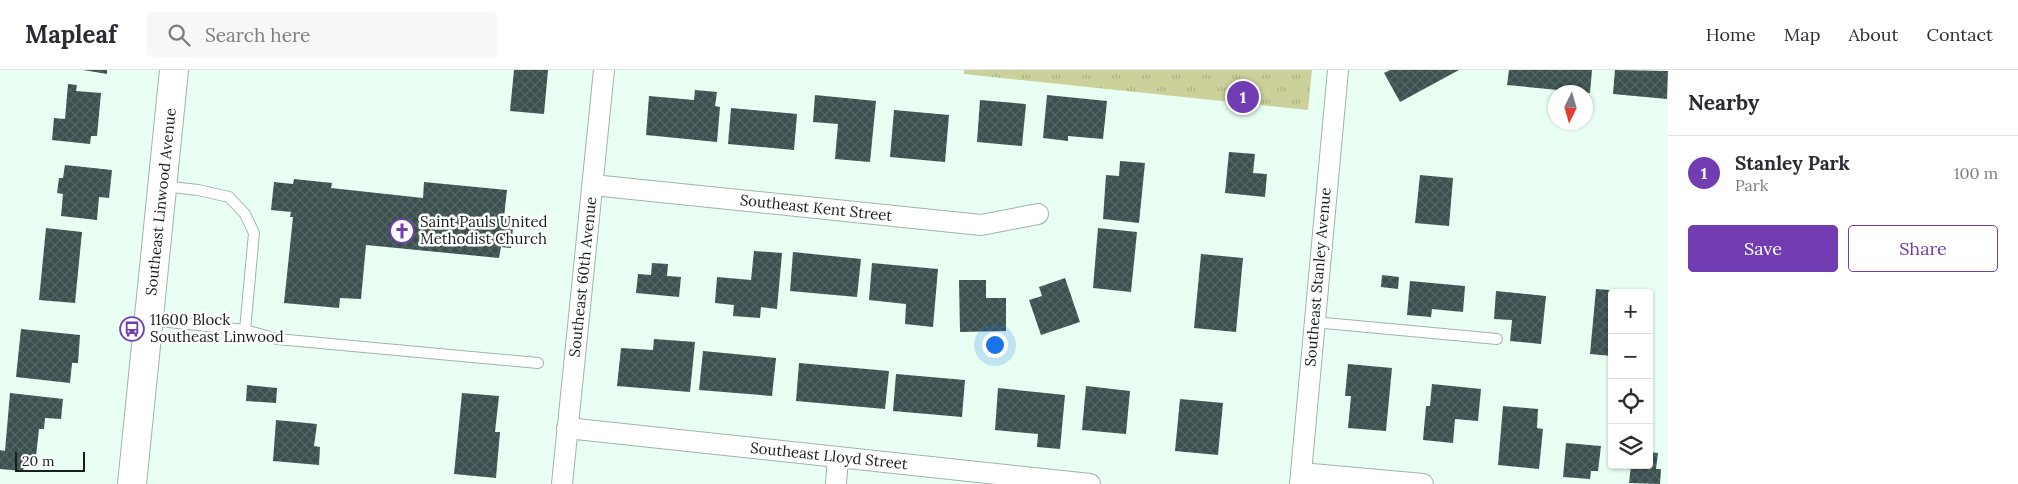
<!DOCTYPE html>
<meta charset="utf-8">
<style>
body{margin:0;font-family:Lora,serif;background:#f7f7f7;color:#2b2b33}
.controls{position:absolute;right:15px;bottom:15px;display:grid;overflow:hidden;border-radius:5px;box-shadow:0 1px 4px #0004}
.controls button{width:45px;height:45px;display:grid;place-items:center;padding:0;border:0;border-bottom:1px solid #e1e1e2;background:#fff;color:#2b2b33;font:25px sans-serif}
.compass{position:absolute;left:1548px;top:15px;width:45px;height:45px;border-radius:50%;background:#fff;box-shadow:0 1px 4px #0004;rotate:185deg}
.scale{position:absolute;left:15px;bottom:12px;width:70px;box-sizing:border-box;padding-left:5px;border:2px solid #171e1b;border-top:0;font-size:14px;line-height:18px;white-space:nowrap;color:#171e1b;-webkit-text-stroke:4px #fff;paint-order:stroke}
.you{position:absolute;left:994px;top:274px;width:18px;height:18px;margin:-12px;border:4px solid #fff;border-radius:50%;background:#1a73e8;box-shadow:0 0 0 8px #1a73e833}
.badge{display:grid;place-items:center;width:32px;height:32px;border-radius:50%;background:#723cb3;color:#fff;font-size:16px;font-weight:700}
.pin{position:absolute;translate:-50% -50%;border:2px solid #fff;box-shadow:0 1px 5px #0006}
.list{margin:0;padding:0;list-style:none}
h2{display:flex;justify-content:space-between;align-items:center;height:65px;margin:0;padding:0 20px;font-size:21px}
h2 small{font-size:16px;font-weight:400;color:#7c7c81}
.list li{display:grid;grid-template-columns:32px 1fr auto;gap:15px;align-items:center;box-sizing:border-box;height:75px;padding:0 20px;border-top:1px solid #e1e1e2}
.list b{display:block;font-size:19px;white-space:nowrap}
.list p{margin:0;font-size:16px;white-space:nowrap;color:#7c7c81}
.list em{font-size:16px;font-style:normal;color:#7c7c81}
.actions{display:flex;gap:10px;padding:15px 20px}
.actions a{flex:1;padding:11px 0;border:1px solid #723cb3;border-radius:5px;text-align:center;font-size:18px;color:#723cb3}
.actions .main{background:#723cb3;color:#fff}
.icon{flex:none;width:28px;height:28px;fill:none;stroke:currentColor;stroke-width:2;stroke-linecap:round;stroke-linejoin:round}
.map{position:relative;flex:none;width:1668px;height:414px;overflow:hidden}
header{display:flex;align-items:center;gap:30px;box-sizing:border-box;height:70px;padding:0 25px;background:#fff;border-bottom:1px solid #e1e1e2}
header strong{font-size:24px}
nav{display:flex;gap:28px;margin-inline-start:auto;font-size:18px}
.search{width:350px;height:45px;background:#f7f7f7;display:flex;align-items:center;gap:12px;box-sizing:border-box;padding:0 18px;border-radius:5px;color:#7c7c81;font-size:19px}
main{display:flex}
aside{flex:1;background:#fff}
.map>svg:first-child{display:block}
.grass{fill:url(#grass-tufts)}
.building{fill:url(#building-cross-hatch)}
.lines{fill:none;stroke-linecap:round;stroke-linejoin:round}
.service-casing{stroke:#9fb3a9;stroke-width:12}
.minor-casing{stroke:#9fb3a9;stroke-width:22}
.secondary-casing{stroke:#9fb3a9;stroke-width:30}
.service{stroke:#fff;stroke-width:10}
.minor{stroke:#fff;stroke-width:20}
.secondary{stroke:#fff;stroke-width:28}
.labels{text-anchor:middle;stroke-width:5;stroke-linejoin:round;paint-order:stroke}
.street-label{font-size:15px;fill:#171e1b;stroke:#fff}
.poi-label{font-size:15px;fill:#171e1b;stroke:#fff;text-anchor:start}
</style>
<header>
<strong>Mapleaf</strong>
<div class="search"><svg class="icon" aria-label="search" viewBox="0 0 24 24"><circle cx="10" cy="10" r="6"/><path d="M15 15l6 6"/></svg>Search here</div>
<nav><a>Home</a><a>Map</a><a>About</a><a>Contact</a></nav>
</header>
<main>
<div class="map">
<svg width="1668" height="414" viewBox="0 0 1668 414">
<defs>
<pattern id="grass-tufts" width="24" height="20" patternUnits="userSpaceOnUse" patternTransform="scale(1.25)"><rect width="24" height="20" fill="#ccd09b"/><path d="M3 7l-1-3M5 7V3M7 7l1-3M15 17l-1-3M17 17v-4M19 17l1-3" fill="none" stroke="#aeb285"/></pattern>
<pattern id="building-cross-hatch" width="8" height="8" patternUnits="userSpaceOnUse" patternTransform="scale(1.25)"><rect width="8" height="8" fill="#3b504f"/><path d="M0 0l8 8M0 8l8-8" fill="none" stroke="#546665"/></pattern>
</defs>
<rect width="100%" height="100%" fill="#e9fff4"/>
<path class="grass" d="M964 0H1312L1308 40 964 4Z"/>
<path class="building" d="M83 0H107V4Z
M514 0H548L544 44 510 41Z
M1390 0H1459L1400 32 1384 3Z
M1509 0H1592L1590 23 1507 15Z
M1615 0 1668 1 1667 29 1613 24Z
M68 14 77 15 76 21 101 23 97 66H91L90 74 52 70 54 48 65 49Z
M695 20 717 22 715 36 720 37 717 72 646 65 649 26 694 30Z
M815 25 876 31 870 92 835 89 838 54 813 52Z
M1047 25 1107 31 1103 69 1068 66V71L1043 68Z
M980 30 1026 34 1022 76 977 72Z
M731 38 797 44 794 80 728 74Z
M894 40 949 45 945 92 890 87Z
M1229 82 1255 84 1253 103 1267 104 1265 127 1225 123Z
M1120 91 1145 93 1139 153 1103 149 1106 105 1119 106Z
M65 95 112 100 109 128 99 127 97 150 61 146 63 124 57 123 59 108H63Z
M1420 105 1453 108 1449 156 1415 153Z
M294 109 332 113 331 118 423 128 424 112 507 120 504 147 514 148 511 178 501 177 499 188 366 175 361 229 340 228 339 238 284 233 293 147H290L291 142 271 140 274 112 293 114Z
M46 158 82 162 75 233 39 230Z
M1098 158 1137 162 1131 222 1093 218Z
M754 181 782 183 777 239 761 237 760 248 733 246 734 235 715 233 717 207 751 210Z
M793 182 861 189 857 227 790 221Z
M1201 184 1243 188 1236 262 1194 258Z
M652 193 668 194 667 206 681 207 679 227 636 223 638 204 651 205Z
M872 193 938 199 933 257 905 254 906 234 869 230Z
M1382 205 1399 207 1398 219 1381 217Z
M1065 208 1080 252 1041 265 1029 230 1042 226 1039 217Z
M959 210H986V228H1006V261L960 262Z
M1410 211 1465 216 1463 242 1432 239 1431 247 1407 245Z
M1596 219 1626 221 1612 223V286L1590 284Z
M1496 221 1546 226 1541 274 1510 271 1512 250 1494 249Z
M21 259 80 265 78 293H72L70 313 16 307Z
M654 269 695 272 690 322 617 316 621 278 653 280Z
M703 281 776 288 772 326 699 320Z
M799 293 889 301 885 339 796 331Z
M1348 294 1392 298 1386 361 1348 358 1351 326H1345Z
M896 304 965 310 962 347 893 341Z
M1432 314 1481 319 1478 351 1455 349 1453 373 1423 370 1426 336H1430Z
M247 315 277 318 276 333 246 331Z
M1086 316 1130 321 1126 364 1082 360Z
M998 318 1065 325 1060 379 1037 377 1038 364 995 360Z
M10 323 63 329 61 349 45 348 44 359H39L36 386 25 385 23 401 0 399V380L5 381Z
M462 323 499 326 495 362H500L496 408 454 404Z
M1180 329 1223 333 1218 385 1175 381Z
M1503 336 1538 339 1537 358 1543 359 1539 399 1498 395Z
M276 350 317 354 314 376 320 377 319 395 273 391Z
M1566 373 1601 376 1598 401H1591L1590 409 1563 407Z
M1649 382 1658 383 1656 399H1661L1660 414 1629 413 1631 395H1649Z"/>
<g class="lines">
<g class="service-casing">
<path id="service" d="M150 250 245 260 254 163 245 144 229 127 198 120 163 116
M1314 252 1497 269
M245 260 277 269 538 293"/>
</g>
<g class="minor-casing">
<path id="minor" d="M593 115 981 155 1038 144
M567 358 1090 414
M1301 403 1423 414
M562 414 604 0
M836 414 838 387
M1300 414 1338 0"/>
</g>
<g class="secondary-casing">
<path id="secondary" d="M132 414 174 0"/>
</g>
<use href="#service" class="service"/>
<use href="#minor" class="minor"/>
<use href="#secondary" class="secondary"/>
</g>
<defs>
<g id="church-ring" transform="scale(1.25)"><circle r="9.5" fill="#fff" stroke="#723cb3" stroke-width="1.5"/><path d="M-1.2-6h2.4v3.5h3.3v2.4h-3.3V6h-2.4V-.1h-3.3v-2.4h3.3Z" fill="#723cb3"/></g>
<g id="bus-ring" transform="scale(1.25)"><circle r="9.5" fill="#fff" stroke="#723cb3" stroke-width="1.5"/><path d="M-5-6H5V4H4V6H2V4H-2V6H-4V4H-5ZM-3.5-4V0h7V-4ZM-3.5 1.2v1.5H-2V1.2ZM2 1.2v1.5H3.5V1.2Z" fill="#723cb3"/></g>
</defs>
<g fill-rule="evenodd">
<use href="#church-ring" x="402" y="161"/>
<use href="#bus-ring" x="132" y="259"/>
</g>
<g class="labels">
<g class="street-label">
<text transform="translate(161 132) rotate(-84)" y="5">Southeast Linwood Avenue</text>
<text transform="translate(816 138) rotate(6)" y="5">Southeast Kent Street</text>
<text transform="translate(583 207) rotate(-84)" y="5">Southeast 60th Avenue</text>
<text transform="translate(1318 207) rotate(-85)" y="5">Southeast Stanley Avenue</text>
<text transform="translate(829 386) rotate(6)" y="5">Southeast Lloyd Street</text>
</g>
<g class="poi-label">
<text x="420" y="157">Saint Pauls United<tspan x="420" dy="17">Methodist Church</tspan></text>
<text x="150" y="255">11600 Block<tspan x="150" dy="17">Southeast Linwood</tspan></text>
</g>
</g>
</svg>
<div class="controls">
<button>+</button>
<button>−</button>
<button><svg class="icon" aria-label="locate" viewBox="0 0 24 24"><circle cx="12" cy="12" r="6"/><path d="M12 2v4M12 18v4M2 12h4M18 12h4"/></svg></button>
<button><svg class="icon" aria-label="layers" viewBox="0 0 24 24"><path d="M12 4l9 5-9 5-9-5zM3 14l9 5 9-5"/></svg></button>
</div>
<svg class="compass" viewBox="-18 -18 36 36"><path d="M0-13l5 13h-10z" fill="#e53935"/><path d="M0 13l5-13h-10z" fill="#7c7c81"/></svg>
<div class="scale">20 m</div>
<div class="you"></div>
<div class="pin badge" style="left:1243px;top:27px">1</div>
</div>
<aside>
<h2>Nearby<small></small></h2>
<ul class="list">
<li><span class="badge">1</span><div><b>Stanley Park</b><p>Park</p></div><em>100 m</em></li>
</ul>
<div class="actions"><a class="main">Save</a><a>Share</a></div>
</aside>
</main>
